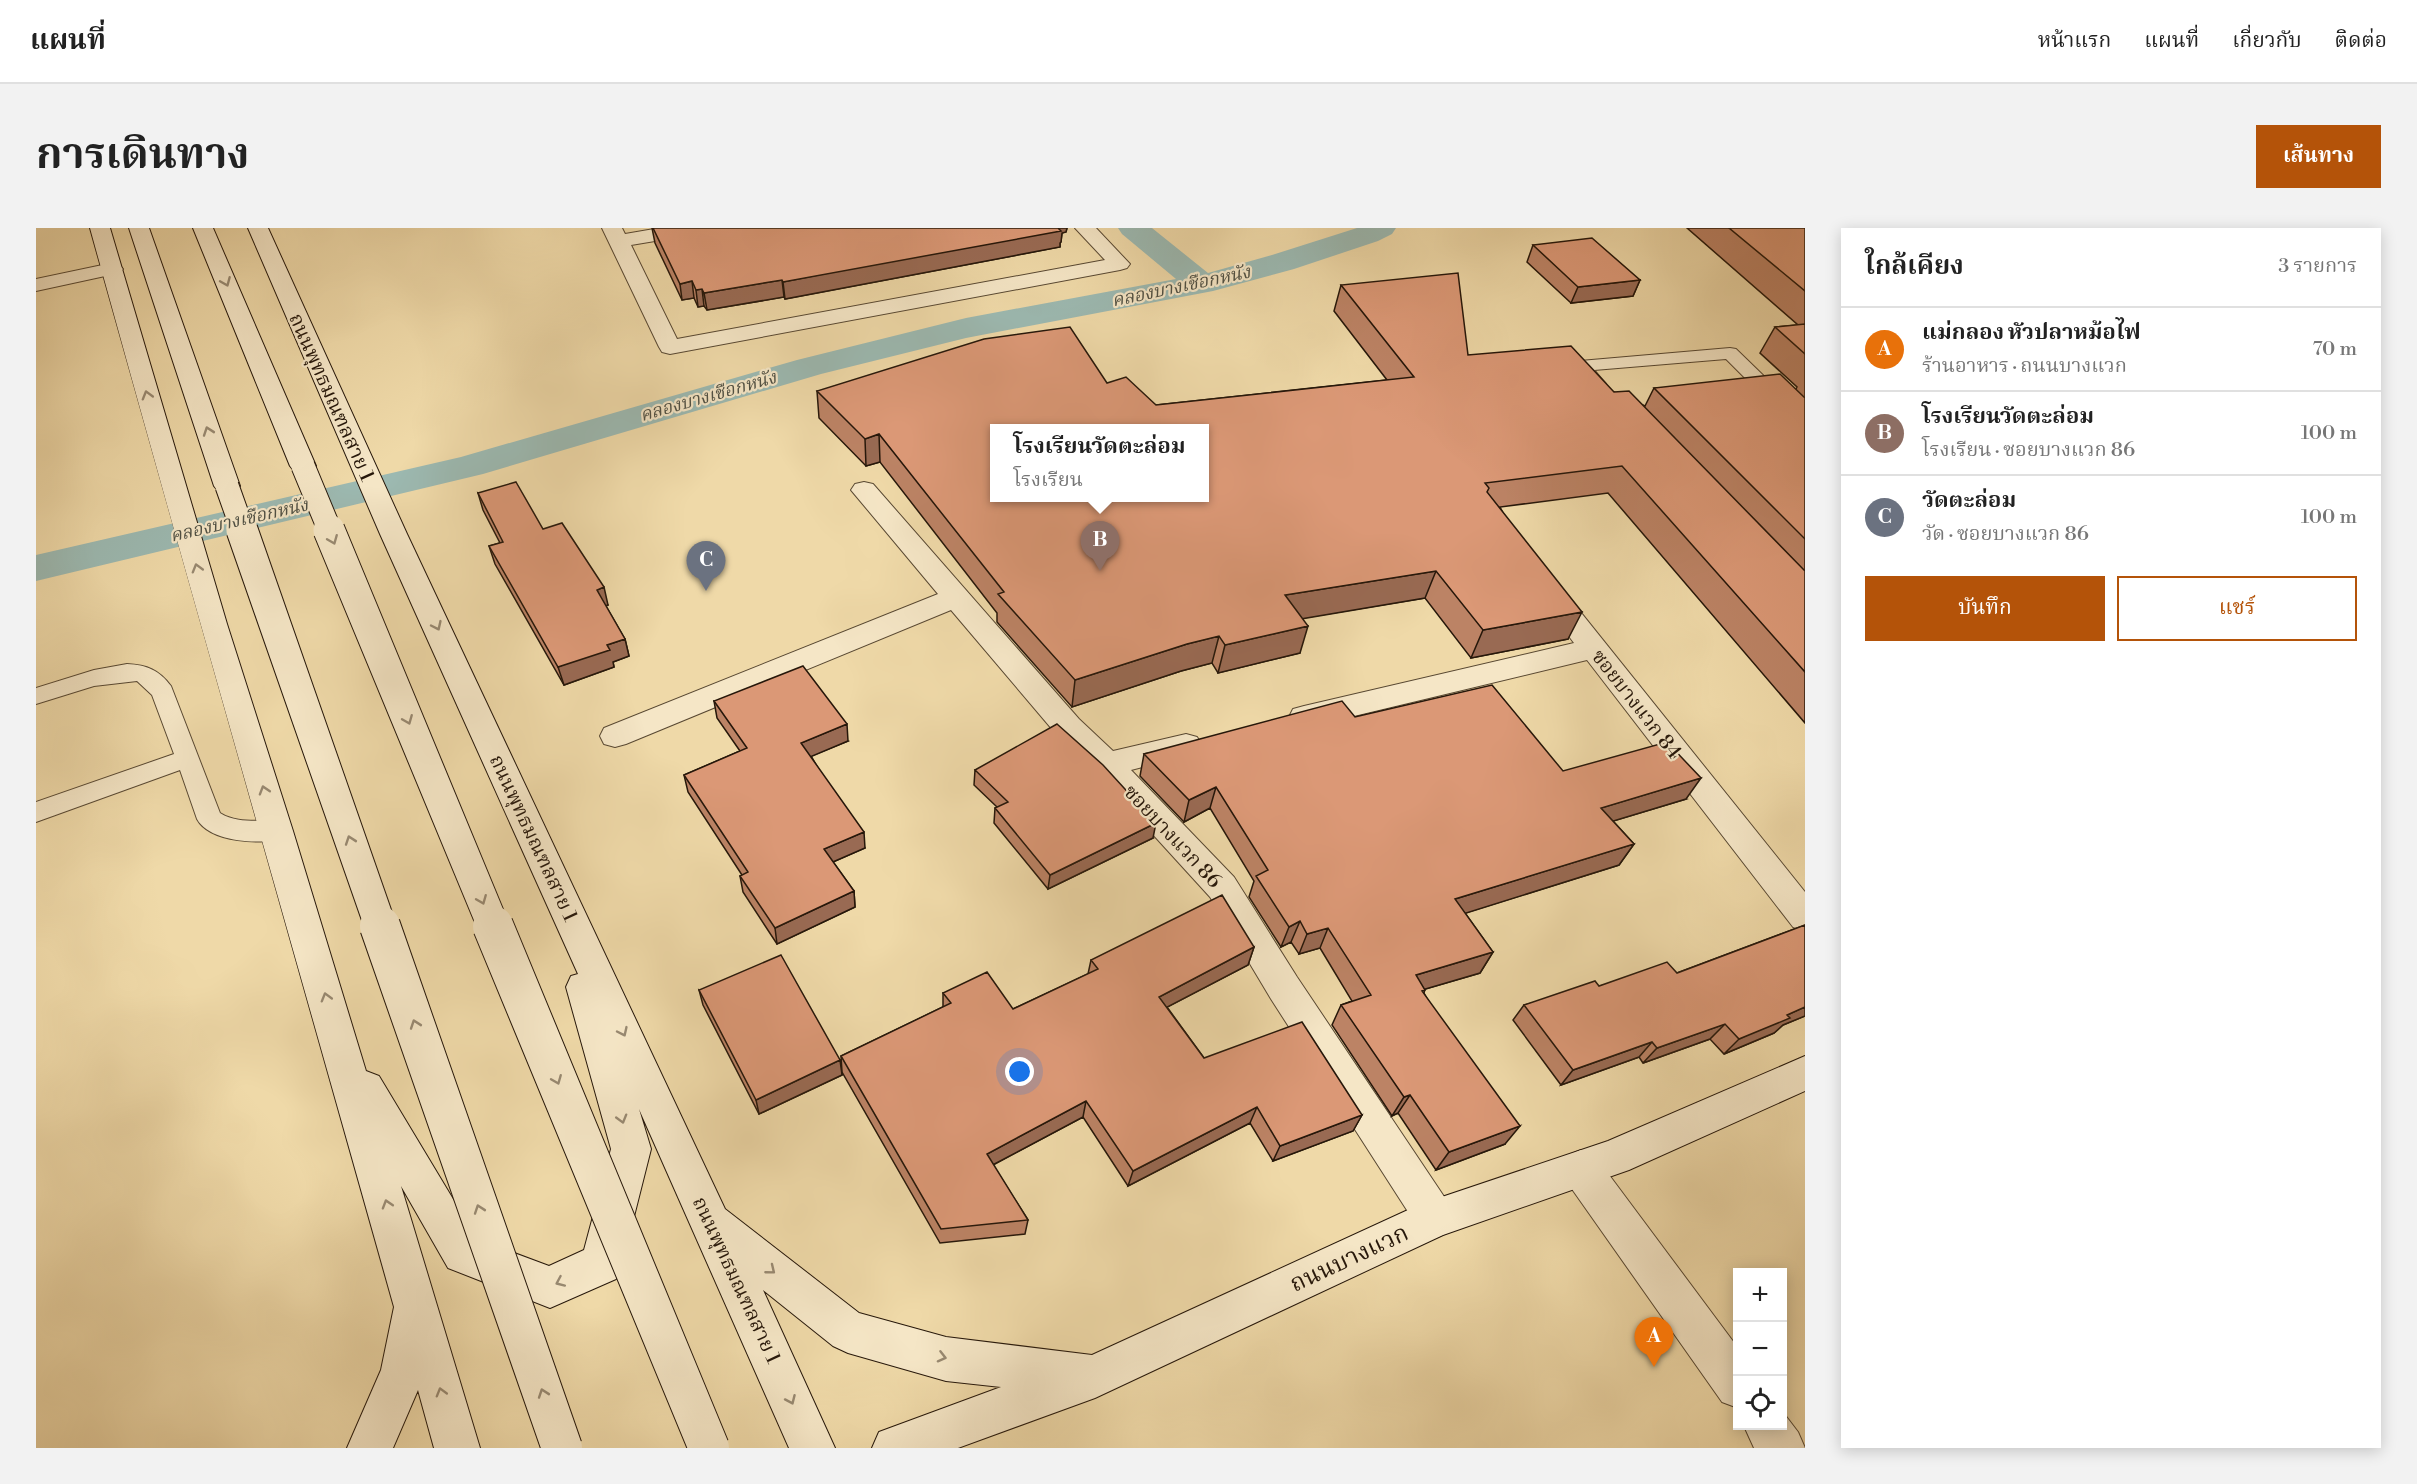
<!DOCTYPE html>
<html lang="th">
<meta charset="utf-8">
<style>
body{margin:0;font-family:"Libre Bodoni","Noto Serif Thai",serif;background:#f2f2f2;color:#222}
.controls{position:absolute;right:18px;bottom:18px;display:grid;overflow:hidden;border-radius:0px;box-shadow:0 3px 15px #0003}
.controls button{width:54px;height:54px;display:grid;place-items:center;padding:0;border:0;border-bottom:2px solid #e0e0e0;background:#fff;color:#222;font:30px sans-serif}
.you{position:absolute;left:984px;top:844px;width:21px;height:21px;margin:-15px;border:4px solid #fff;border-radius:50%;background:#1a73e8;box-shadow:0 0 0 9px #1a73e833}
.badge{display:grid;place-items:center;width:39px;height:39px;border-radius:50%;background:#b45309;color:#fff;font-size:20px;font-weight:700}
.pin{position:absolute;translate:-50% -50px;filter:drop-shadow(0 2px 3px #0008)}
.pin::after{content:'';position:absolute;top:32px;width:21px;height:18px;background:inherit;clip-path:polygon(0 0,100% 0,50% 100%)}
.popup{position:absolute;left:954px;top:196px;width:219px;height:78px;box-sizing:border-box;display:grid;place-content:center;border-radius:0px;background:#fff;filter:drop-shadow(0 2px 4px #0005);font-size:20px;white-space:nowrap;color:#767676}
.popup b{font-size:22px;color:#222}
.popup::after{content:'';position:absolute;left:50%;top:100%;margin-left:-12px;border:12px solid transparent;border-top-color:#fff}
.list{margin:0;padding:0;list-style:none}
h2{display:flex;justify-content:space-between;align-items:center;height:78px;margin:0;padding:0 24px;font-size:26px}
h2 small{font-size:20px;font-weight:400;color:#767676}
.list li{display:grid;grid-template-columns:39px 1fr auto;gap:18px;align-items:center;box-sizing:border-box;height:84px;padding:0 24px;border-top:2px solid #e0e0e0}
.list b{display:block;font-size:22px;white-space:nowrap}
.list p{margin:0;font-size:20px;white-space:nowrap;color:#767676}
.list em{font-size:20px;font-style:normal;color:#767676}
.actions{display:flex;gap:12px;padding:18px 24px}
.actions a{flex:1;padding:14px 0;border:2px solid #b45309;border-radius:0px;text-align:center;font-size:21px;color:#b45309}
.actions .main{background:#b45309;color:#fff}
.icon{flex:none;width:33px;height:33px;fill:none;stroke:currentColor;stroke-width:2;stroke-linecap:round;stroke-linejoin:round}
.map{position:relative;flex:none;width:1769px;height:1220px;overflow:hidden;border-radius:0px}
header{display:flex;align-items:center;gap:36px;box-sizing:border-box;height:84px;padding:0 30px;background:#fff;border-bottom:2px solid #e0e0e0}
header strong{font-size:28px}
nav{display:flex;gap:33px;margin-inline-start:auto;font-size:21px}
.intro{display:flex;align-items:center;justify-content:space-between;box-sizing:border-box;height:144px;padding:0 36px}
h1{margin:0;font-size:42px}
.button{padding:15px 27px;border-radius:0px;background:#b45309;color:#fff;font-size:21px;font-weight:700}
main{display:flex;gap:36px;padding:0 36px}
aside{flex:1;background:#fff;border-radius:0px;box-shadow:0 3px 15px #0003}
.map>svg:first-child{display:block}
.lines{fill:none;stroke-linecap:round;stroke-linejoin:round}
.canal{fill:#9cb9b1;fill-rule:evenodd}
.service-casing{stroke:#584832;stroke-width:2}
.minor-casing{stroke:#584832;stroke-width:2}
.secondary-casing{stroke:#26170a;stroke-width:2}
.service{fill:#f5e6c6;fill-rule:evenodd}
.minor{fill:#f5e6c6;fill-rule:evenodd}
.secondary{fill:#f5e6c6;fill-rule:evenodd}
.secondary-bridge-far2-casing{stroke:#26170a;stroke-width:25;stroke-linecap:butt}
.secondary-bridge-far1-casing{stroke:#26170a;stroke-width:33;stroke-linecap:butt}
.secondary-bridge-casing{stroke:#26170a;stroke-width:42;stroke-linecap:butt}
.secondary-bridge-far2{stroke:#f5e6c6;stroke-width:23}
.secondary-bridge-far1{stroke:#f5e6c6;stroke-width:31}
.secondary-bridge{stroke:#f5e6c6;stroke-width:40}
.wall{fill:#bc8365;stroke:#26170a;stroke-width:1.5}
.shaded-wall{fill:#996a53;stroke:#26170a;stroke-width:1.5}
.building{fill:#db9876;stroke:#26170a;stroke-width:1.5;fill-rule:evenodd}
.oneway{stroke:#988971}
.labels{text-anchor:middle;stroke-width:4.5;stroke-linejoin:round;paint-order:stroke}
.far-water-label{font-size:18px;font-style:italic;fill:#4f5044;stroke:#f5e6c6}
.street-label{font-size:20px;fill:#26170a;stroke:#f5e6c6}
.near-street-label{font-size:24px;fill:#26170a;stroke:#f5e6c6}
</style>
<header>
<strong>แผนที่</strong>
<nav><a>หน้าแรก</a><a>แผนที่</a><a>เกี่ยวกับ</a><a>ติดต่อ</a></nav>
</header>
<div class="intro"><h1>การเดินทาง</h1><a class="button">เส้นทาง</a></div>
<main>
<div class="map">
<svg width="1769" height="1220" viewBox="0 0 1769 1220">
<rect width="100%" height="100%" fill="#efd9a8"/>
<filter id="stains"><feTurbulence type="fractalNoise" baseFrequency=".00333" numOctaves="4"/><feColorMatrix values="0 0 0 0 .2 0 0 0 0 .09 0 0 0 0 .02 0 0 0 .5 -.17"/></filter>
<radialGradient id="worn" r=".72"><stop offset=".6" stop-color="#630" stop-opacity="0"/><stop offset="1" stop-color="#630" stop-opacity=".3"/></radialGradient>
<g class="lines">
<path class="canal" d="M1082 0H1116L1172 45 1236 27 1321 0H1360L1356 6 1342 13 1258 41 1177 63 930 110 785 146 447 246 0 353V327L425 229 761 132 930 90 1140 51 1086 6Z"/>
<g class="service-casing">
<path id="service" d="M1694 120 1700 121 1769 188V205L1762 203 1690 131 1558 142 1570 156 1567 160C1553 163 1543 149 1535 138L1538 134 1544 133Z
M91 436C111 437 123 442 135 458L184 585C205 598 228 589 250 596L254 603 250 610C227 617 174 615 161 591L144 542 0 594V574L138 526 116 467 101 453 58 458 0 476V460L58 442Z"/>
</g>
<g class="minor-casing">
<path id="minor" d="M566 0H586L589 6 624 0H671L668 4 661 6 595 17 641 111 1069 32 1039 0H1060L1094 36 1091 40 1084 42 634 126 626 124 623 119Z
M76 35 83 37 87 41 83 45 0 63V51Z
M828 254 837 256 1043 491 1077 523 1150 506 1161 509 1166 517 1161 525 1095 542 1198 649 1261 749 1413 976 1419 990 1413 1004 1399 1010 1385 1004 1235 771 1174 669 1060 544 1021 507 915 382 590 516 579 519 568 516 564 508 568 500 902 366 815 262 819 256Z
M1512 353 1522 356 1769 664V703L1757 699 1551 432 1268 500 1257 497 1253 489 1257 481 1268 478 1538 415 1498 362 1502 356Z
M1545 922 1559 928 1702 1120V1180L1686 1174 1531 954 1525 941 1531 928Z
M1746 1183 1762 1204 1769 1220H1718L1708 1198H1746Z"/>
</g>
<g class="secondary-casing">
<path id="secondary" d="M54 0H74L191 396 257 603 330 843 343 848 441 1011 513 1038 548 1022 575 921 530 759 535 748 542 746 344 306 212 0H232L371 306 689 981 823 1085 910 1109 1056 1127 1385 976 1572 913 1769 828V863L1593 942 1407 1007 1059 1170 922 1220H836L843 1204 965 1159 910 1153 812 1125 797 1118 727 1062 799 1220H753L603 881 615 921 586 1036 580 1051 514 1080 412 1040 365 958 444 1220H398L382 1162 357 1220H311L345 1142 358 1079C257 719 153 360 54 0Z
M93 0H113L204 258 200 263 191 266 182 263 178 258Z
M157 0H177L280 238 276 243 267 246 258 243 254 238Z"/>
</g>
<use href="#service" class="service"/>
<use href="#minor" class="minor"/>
<use href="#secondary" class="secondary"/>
<g class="secondary-bridge-far2-casing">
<path id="secondary-bridge-far2" d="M267 238 294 303
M191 258 207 303"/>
</g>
<g class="secondary-bridge-far1-casing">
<path id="secondary-bridge-far1" d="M206 302 345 700
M293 302 458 700"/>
</g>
<g class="secondary-bridge-casing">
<path id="secondary-bridge" d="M344 698 526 1220
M457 698 673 1220"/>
</g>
<use href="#secondary-bridge-far2" class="secondary-bridge-far2"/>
<use href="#secondary-bridge-far1" class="secondary-bridge-far1"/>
<use href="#secondary-bridge" class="secondary-bridge"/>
</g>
<path class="wall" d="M616 0H1031L1030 4 1026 5 1025 14 1024 15V19L749 71 748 69 671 82 668 78 662 79 658 70 646 72 619 15Z
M1651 0H1769V495L1572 265 1464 279 1532 411 1435 430 1389 370 1267 390 1264 425 1182 445 1176 435 1145 443 1036 479 961 394V385L844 234 830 238 783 190 781 163 1071 155 1120 177 1351 152 1298 83 1305 57 1432 127 1578 164 1609 178 1618 160 1760 161 1761 159 1724 125 1739 99 1762 97Z
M1497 17 1604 52 1597 68 1535 75 1491 34Z
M442 265 507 301 572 377 570 378 589 411 593 428 577 434 578 439 528 457 459 336 453 318 464 315 447 282Z
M678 473 812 513 775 528 829 620 797 634 818 663 819 679 741 716 707 664 704 648 706 647 652 564 648 547 704 523 681 490Z
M1319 489 1527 543 1650 571 1577 593 1598 616 1583 637 1429 685 1457 724 1444 745 1389 761 1388 765 1469 916 1400 942 1362 885 1356 888 1296 797 1305 777 1316 773 1284 720 1263 726 1255 714 1245 719 1213 669 1218 653 1174 580 1148 594 1104 548 1108 526Z
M939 542 1117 610 1012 661 958 595 959 580 961 579 938 557Z
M1769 697V788L1747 797 1738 805 1688 826 1674 811 1607 835 1603 829 1525 857 1477 792 1488 777 1563 758 1641 745Z
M1218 719 1212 737 1131 779 1168 830 1326 887 1317 903 1237 933 1214 895 1092 958 1047 889 957 937 992 992 989 1006 904 1015 806 844 805 828 907 779V765L977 781 1052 746 1055 732Z
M663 762 804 832 806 847 723 886 667 777Z"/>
<path class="shaded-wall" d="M1019 0H1031L1030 4 1026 5 1025 14 1024 15V19L749 71 747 54Z
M746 52 748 69 671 82 668 65Z
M1604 52 1597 68 1535 75 1542 59Z
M656 53 658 70 646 72 644 56Z
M666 61 668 78 662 79 660 62Z
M843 206 844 234 830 238 829 211Z
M1400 343 1389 370 1241 395 1249 367Z
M568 359 572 377 566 379 561 362Z
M1546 384 1532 411 1435 430 1447 402Z
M1272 398 1264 425 1182 445 1189 417Z
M1183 408 1176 435 1145 443 1036 479 1039 452 1151 416Z
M589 411 593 428 577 434 578 439 528 457 522 439 571 417Z
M811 496 812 513 767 532 765 515Z
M1665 550 1650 571 1551 601 1565 580Z
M1180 559 1174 580 1148 594 1153 572Z
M1120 595 1117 610 1012 661 1014 647Z
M828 604 829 620 790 637 788 621Z
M1598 616 1583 637 1408 692 1419 671Z
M818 663 819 679 741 716 739 700Z
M1264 693 1255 714 1245 719 1253 699Z
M1292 700 1284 720 1263 726 1271 706Z
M1218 719 1212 737 1118 786 1123 769Z
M1457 724 1444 745 1369 767 1380 747Z
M1769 779V788L1747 797 1738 805 1688 826 1703 811 1751 787Z
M1689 796 1674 811 1607 835 1621 820Z
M1616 814 1603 829 1525 857 1537 842Z
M804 832 806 847 723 886 720 872Z
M1374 867 1362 885 1356 888 1368 869Z
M1050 873 1047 889 949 941 951 926Z
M1221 879 1214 895 1092 958 1097 943Z
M1326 887 1317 903 1237 933 1244 918Z
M1484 898 1469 916 1400 942 1413 924Z"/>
<path class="building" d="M617 0H1022L1025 3 747 54 746 52 668 65 666 61 660 62 656 53 644 56Z
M1693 0H1769V63Z
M1556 10 1604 52 1542 59 1497 17Z
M1422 45 1432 127 1535 118 1578 164 1593 163 1769 343V444L1586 238 1449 255 1453 260 1451 264 1546 384 1447 402 1400 343 1249 367 1272 398 1189 417 1183 408 1151 416 1039 452 962 366 968 364 843 206 829 211 781 163 948 111 1034 99 1071 155 1090 149 1120 177 1378 149 1305 57ZM959 201H1169V270H959Z
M1769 96V126L1739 99Z
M1744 146 1769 170V311L1618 160Z
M480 254 507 301 526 295 568 359 561 362 589 411 571 417 574 422 522 439 453 318 467 314 442 265Z
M767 438 811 496 765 515 828 604 788 621 818 663 739 700 704 648 712 644 648 547 711 520 678 473Z
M1456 457 1527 543 1631 514 1665 550 1565 580 1598 616 1419 671 1457 724 1380 747 1389 762 1386 763 1484 898 1413 924 1374 867 1368 869 1305 777 1335 767 1292 700 1271 706 1264 693 1253 699 1220 648 1232 642 1180 559 1153 572 1108 526 1306 473 1319 489Z
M1021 496 1067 537 1120 595 1014 647 959 580 972 574 939 542Z
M1186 667 1218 719 1123 769 1168 830 1266 794 1326 887 1244 918 1221 879 1097 943 1050 873 951 926 992 992 905 1001 805 828 915 775 907 765 951 744 977 781 1062 741 1055 732Z
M1769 697V779L1751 787 1754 790 1703 811 1689 796 1621 820 1616 814 1537 842 1488 777 1559 753 1563 758 1631 734 1641 745Z
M745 727 804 832 720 872 663 762Z"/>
<defs><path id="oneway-chevron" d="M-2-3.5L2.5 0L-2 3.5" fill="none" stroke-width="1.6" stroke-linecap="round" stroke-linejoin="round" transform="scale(1.5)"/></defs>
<g class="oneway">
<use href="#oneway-chevron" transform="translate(190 54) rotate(67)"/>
<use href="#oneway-chevron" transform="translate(111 167) rotate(-106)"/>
<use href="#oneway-chevron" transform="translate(172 203) rotate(-109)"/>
<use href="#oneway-chevron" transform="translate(297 312) rotate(68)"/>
<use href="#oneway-chevron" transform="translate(161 340) rotate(-106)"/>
<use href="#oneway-chevron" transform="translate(401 398) rotate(65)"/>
<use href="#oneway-chevron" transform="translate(372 492) rotate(68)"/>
<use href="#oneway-chevron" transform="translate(228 562) rotate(-107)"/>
<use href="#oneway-chevron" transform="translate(314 612) rotate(-109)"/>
<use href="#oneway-chevron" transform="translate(446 672) rotate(68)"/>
<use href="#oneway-chevron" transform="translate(290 769) rotate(-106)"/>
<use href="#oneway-chevron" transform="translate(379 796) rotate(-109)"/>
<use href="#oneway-chevron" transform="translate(587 804) rotate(65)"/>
<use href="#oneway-chevron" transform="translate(521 852) rotate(68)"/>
<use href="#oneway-chevron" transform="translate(586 891) rotate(74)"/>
<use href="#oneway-chevron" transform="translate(351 976) rotate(-107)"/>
<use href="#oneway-chevron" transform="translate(443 981) rotate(-109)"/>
<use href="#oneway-chevron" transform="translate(735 1042) rotate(39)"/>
<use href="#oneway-chevron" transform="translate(524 1054) rotate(156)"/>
<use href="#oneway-chevron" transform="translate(906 1129) rotate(14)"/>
<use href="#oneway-chevron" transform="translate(405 1164) rotate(-106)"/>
<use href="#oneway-chevron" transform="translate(507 1165) rotate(-109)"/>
<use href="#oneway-chevron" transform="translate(755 1172) rotate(66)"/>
</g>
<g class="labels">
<g class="far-water-label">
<text transform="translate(1145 58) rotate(-12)" y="6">คลองบางเชือกหนัง</text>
<text transform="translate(672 168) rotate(-16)" y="6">คลองบางเชือกหนัง</text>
<text transform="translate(203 292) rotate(-13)" y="6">คลองบางเชือกหนัง</text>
</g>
<g class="street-label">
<text transform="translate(296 169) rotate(66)" y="7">ถนนพุทธมณฑลสาย 1</text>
<text transform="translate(1601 476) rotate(52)" y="7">ซอยบางแวก 84</text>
<text transform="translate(1137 608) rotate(47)" y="7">ซอยบางแวก 86</text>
<text transform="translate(498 610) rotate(65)" y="7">ถนนพุทธมณฑลสาย 1</text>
<text transform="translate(701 1052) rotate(65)" y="7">ถนนพุทธมณฑลสาย 1</text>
</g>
<g class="near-street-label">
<text transform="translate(1313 1030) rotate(-25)" y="8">ถนนบางแวก</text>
</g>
</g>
<rect width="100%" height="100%" filter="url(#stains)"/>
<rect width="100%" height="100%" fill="url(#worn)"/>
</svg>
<div class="controls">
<button>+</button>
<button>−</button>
<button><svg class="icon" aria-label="locate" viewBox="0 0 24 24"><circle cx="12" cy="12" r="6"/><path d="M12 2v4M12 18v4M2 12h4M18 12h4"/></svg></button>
</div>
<div class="you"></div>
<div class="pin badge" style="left:1618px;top:1139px;background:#e8710a">A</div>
<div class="pin badge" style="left:1064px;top:343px;background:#8d6e63">B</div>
<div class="popup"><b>โรงเรียนวัดตะล่อม</b>โรงเรียน</div>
<div class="pin badge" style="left:670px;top:363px;background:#6b7280">C</div>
</div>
<aside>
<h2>ใกล้เคียง<small>3 รายการ</small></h2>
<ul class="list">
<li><span class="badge" style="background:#e8710a">A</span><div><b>แม่กลอง หัวปลาหม้อไฟ</b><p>ร้านอาหาร · ถนนบางแวก</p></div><em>70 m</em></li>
<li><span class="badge" style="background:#8d6e63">B</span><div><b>โรงเรียนวัดตะล่อม</b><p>โรงเรียน · ซอยบางแวก 86</p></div><em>100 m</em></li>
<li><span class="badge" style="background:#6b7280">C</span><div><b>วัดตะล่อม</b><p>วัด · ซอยบางแวก 86</p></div><em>100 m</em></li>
</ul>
<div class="actions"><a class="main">บันทึก</a><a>แชร์</a></div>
</aside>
</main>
